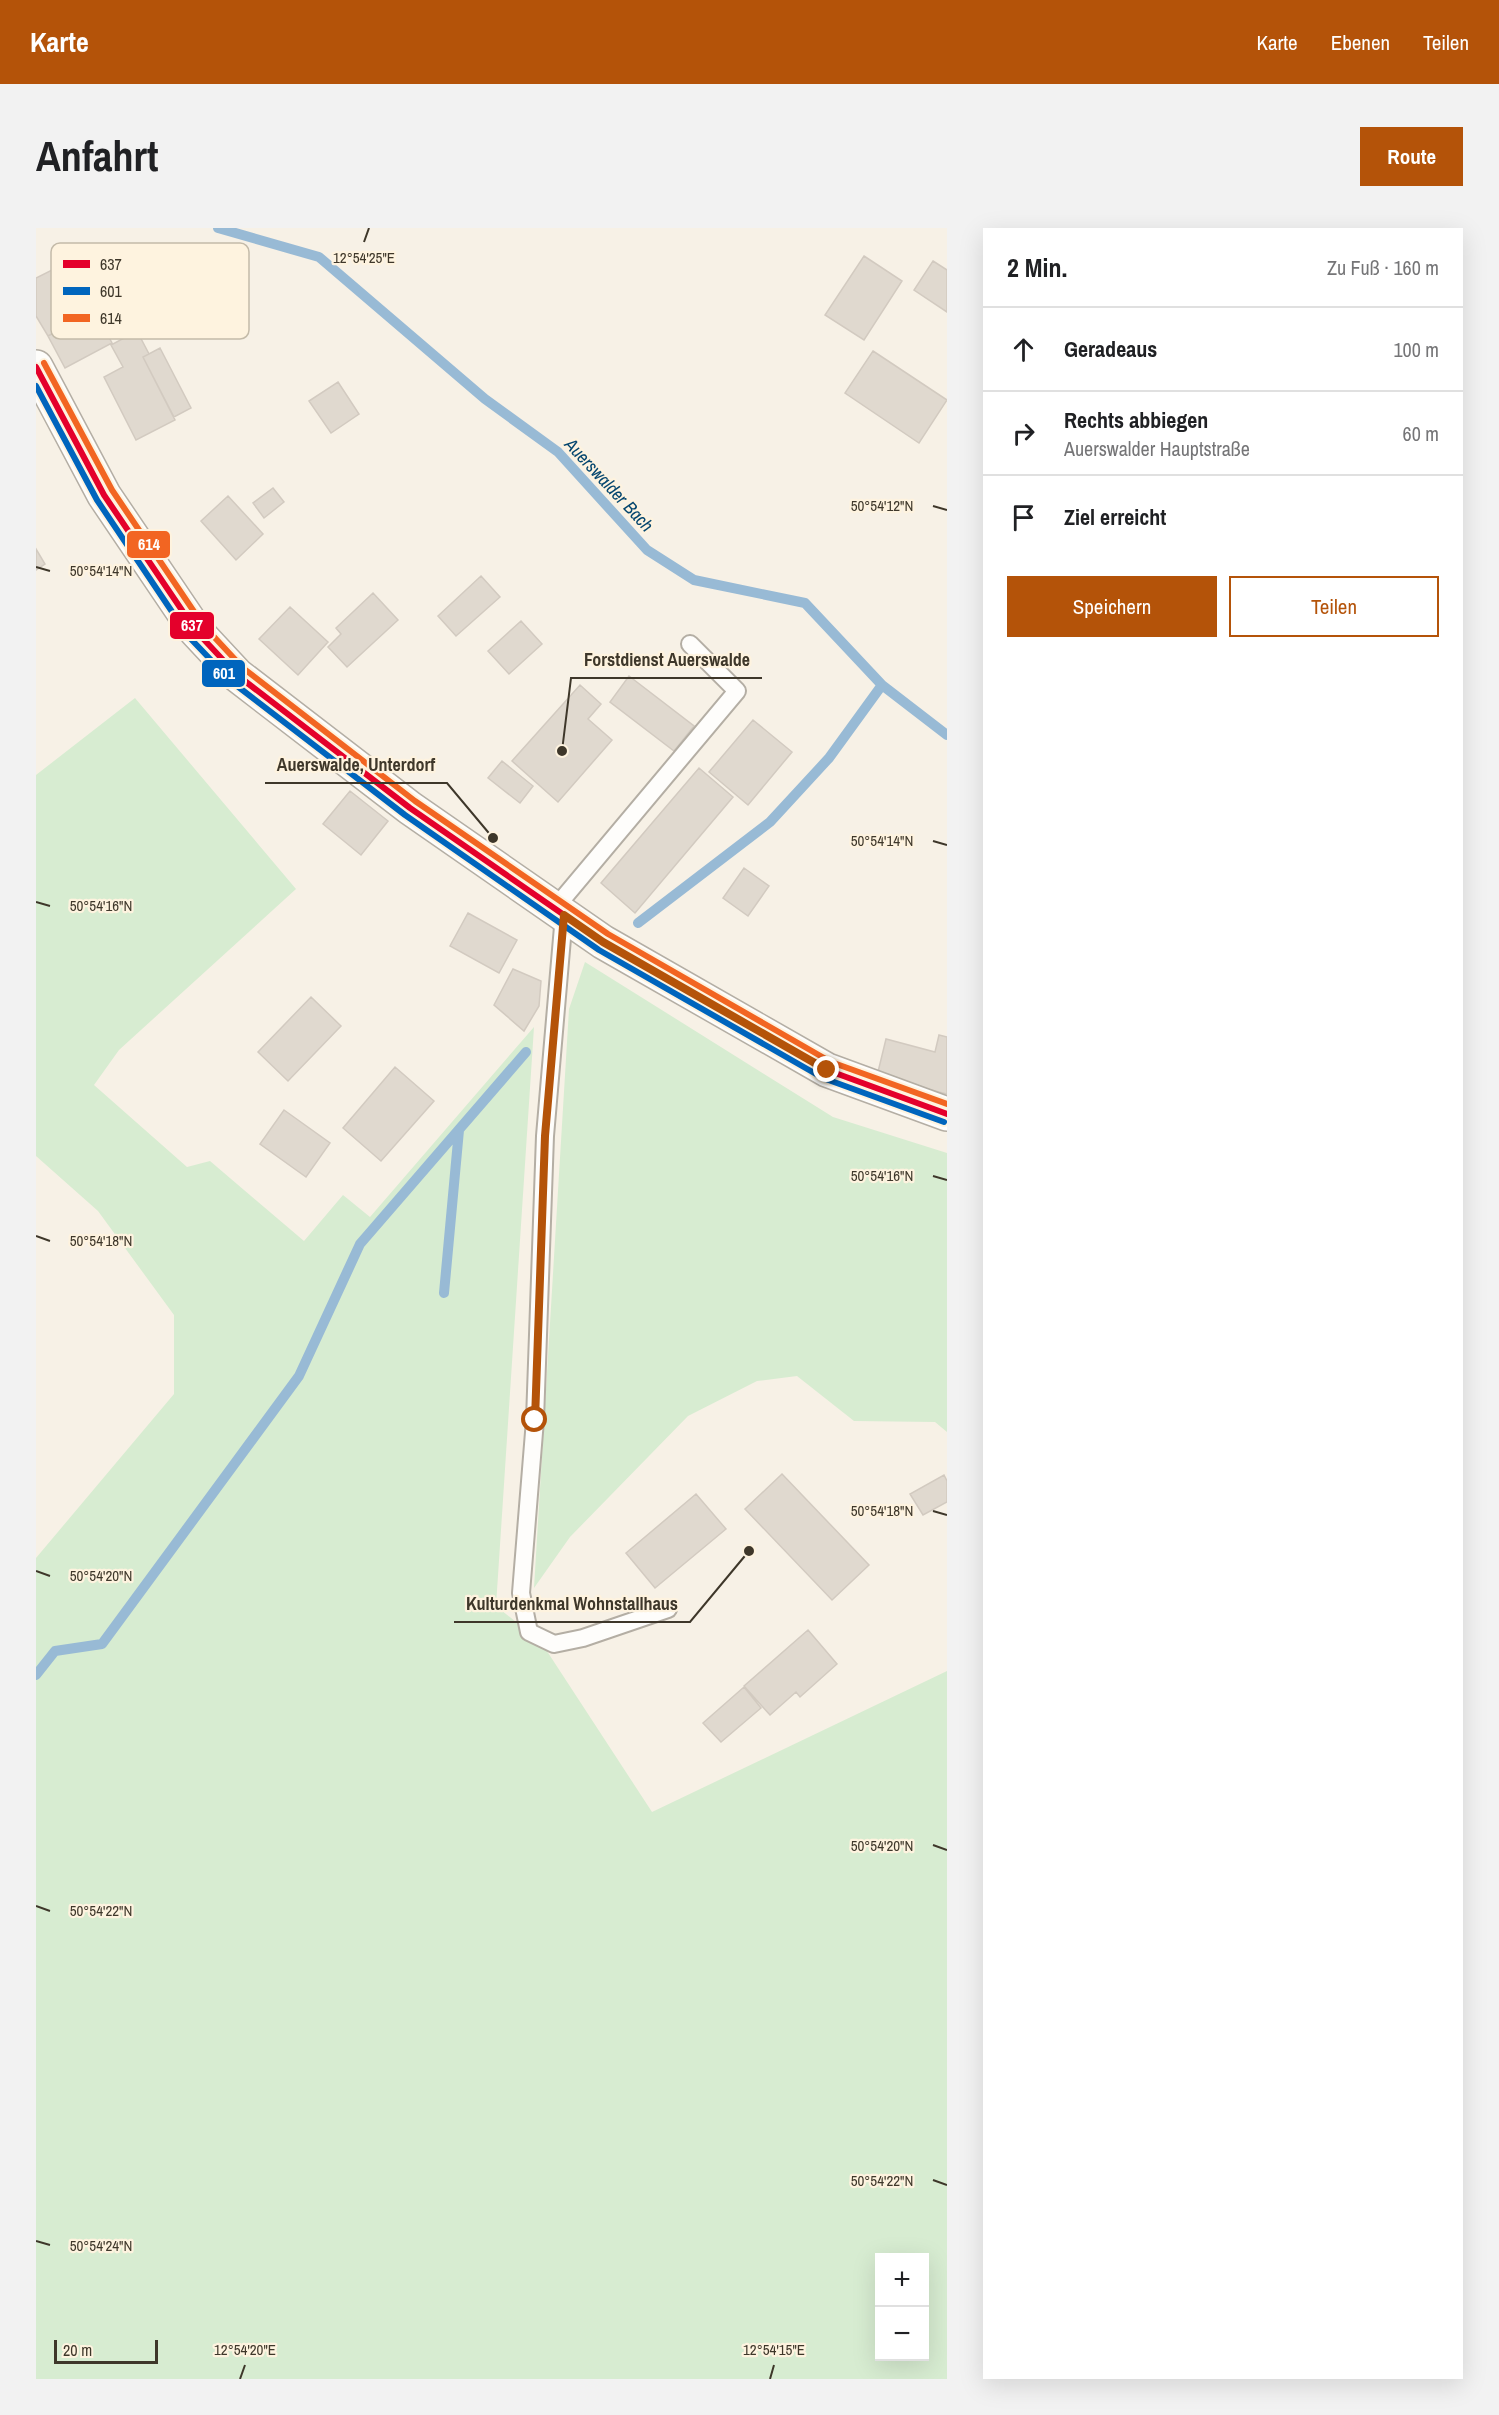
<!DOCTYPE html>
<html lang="de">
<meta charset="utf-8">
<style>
body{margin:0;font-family:"Archivo Narrow",sans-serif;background:#f2f2f2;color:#202124}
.controls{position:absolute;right:18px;bottom:18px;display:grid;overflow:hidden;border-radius:0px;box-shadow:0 6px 24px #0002}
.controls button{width:54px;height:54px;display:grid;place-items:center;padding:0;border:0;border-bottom:2px solid #e0e0e0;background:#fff;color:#202124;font:30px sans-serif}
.scale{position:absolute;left:18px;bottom:15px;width:104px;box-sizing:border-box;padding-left:6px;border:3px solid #3e372a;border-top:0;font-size:16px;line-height:21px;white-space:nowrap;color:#3e372a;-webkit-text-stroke:4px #fef3df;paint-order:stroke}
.stop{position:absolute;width:18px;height:18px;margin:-14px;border:4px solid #b45309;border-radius:50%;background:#fff}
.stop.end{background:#b45309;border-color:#fff;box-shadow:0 2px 6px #0008}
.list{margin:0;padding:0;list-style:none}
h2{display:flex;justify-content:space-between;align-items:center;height:78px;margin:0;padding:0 24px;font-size:26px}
h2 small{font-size:20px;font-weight:400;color:#757577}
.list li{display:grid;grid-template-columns:39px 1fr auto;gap:18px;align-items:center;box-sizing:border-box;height:84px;padding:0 24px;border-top:2px solid #e0e0e0}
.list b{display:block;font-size:22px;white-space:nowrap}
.list p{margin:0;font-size:20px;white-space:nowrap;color:#757577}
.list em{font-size:20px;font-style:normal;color:#757577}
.actions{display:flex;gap:12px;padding:18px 24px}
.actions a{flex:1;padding:14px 0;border:2px solid #b45309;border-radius:0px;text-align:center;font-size:21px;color:#b45309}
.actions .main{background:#b45309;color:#fff}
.icon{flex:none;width:33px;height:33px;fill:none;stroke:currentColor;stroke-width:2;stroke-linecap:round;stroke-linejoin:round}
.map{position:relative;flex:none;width:911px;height:2151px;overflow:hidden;border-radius:0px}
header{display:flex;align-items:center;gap:36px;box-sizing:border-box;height:84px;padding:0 30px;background:#b45309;color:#fff}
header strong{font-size:28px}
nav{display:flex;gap:33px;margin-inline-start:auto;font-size:21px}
.intro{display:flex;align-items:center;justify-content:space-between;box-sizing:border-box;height:144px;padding:0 36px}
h1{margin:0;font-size:42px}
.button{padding:15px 27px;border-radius:0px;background:#b45309;color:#fff;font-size:21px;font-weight:700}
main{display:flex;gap:36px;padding:0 36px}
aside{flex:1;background:#fff;border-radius:0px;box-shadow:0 6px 24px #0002}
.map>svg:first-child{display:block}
.green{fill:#d7ecd1;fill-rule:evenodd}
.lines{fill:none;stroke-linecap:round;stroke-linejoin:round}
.stream{stroke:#98bad5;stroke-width:10}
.building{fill:#e0d9cf;stroke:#d2cac0;stroke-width:1.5}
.lane-casing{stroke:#b4aea4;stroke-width:20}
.secondary-casing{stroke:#b4aea4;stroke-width:36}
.lane{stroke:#fefdfb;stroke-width:16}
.secondary{stroke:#fefdfb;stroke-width:33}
.bus-1-casing{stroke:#fef3df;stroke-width:10}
.bus-2-casing{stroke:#fef3df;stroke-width:10}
.bus-3-casing{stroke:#fef3df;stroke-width:10}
.bus-1{stroke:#e4002b;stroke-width:6}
.bus-2{stroke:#0065bd;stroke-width:6}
.bus-3{stroke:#f26522;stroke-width:6}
.route{stroke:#b45309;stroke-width:8}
.ticks{fill:none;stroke:#3e372a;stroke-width:2}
.labels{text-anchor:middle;stroke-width:4.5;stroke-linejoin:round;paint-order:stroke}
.water-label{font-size:18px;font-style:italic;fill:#05466f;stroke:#fef3df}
.key{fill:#fef3df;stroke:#c4bba9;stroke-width:1.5}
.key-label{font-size:16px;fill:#3e372a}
.ticks-label{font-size:15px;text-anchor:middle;fill:#3e372a;stroke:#fef3df;stroke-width:4.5;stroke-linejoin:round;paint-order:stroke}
.leader{fill:none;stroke:#3e372a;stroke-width:2}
.callout-dot{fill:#3e372a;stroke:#fef3df;stroke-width:2}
.callout-label{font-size:18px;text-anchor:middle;font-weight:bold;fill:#3e372a;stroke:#fef3df;stroke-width:4.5;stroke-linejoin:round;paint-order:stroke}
.line-badge{stroke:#fef3df;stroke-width:2}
.badge-label{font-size:16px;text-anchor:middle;font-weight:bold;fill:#fff}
</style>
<header>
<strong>Karte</strong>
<nav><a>Karte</a><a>Ebenen</a><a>Teilen</a></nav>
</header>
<div class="intro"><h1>Anfahrt</h1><a class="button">Route</a></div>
<main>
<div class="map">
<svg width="911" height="2151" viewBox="0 0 911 2151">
<rect width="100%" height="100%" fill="#f7f1e6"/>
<path class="green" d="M99 470 260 661 83 822 58 857 151 939 174 933 268 1013 307 967 334 989 498 799 460 1378 505 1414 616 1584 911 1443V2151H0V1330L138 1166V1087L62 983 0 928V547ZM844 2030H888V2128H844Z
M549 734 797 889 911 925V1204L899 1194 818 1193 761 1148 721 1153 652 1188 534 1309 498 1360 533 781Z"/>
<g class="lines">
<path class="stream" d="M182 0 283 29 449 171 522 224 611 322 658 352 769 375 846 457 911 507
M602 695 734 594 793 530 846 457
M408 1065 423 902
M0 1447 19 1423 66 1416 263 1148 324 1016 490 824"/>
</g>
<path class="building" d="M828 28 866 53 828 112 789 87Z
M897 33 911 42V84L878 62Z
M18 41 44 91 12 108 0 88V50Z
M44 91 54 108 68 100 76 115 29 140 12 108Z
M101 103 113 126 107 129 139 192 100 212 68 149 87 139 75 117Z
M124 120 155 180 138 189 107 129Z
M837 123 911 172 883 215 809 165Z
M302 154 323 186 295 205 273 173Z
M237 260 248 274 228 290 217 275Z
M192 268 227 306 200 332 165 293Z
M0 321 9 336 0 342Z
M445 348 464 369 420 408 402 388Z
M337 365 362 392 311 439 292 419 305 406 300 400Z
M254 379 292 414 262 447 223 411Z
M485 393 506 416 473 446 452 423Z
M593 448 658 498 638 523 574 474Z
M544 457 565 476 552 491 576 512 522 574 476 533Z
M717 492 756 524 712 577 673 544Z
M466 533 497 558 484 575 452 550Z
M663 540 697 569 599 685 565 655Z
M314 563 352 593 325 627 287 596Z
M708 640 733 658 712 688 687 670Z
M432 685 481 712 463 745 414 718Z
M477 741 505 753 503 778 488 803 458 777Z
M275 769 305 798 252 853 222 824Z
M903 807 911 809V866L841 848 850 811 899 824Z
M359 839 398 873 345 933 307 900Z
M248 882 294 915 270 949 224 916Z
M746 1246 833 1337 796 1372 709 1281Z
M908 1247 911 1253V1274L887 1287 874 1266Z
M660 1266 690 1301 619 1360 590 1325Z
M772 1402 801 1436 764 1469 760 1464 734 1487 708 1458Z
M708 1459 725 1480 685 1514 667 1495Z"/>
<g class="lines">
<g class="lane-casing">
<path id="lane" d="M519 680 701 463 654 416
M528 687 509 908 499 1192 485 1365 493 1404 518 1416 547 1410 632 1381"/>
</g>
<g class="secondary-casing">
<path id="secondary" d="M0 139 68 267 160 403 201 447 374 580 567 714 791 842 911 886"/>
</g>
<use href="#lane" class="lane"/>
<use href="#secondary" class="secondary"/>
<g class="bus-1-casing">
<path id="bus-1" d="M0 139 68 267 160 403 201 447 374 580 567 714 791 842 911 886"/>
</g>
<g class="bus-2-casing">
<path id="bus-2" d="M0 158 61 272 153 409 196 454 369 587 563 722 787 850 908 894"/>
</g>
<g class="bus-3-casing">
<path id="bus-3" d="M8 135 76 262 167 397 207 440 379 573 572 706 795 834 911 876"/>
</g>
<use href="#bus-1" class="bus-1"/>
<use href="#bus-2" class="bus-2"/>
<use href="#bus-3" class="bus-3"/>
</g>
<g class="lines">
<path class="route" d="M499 1192 509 908 528 687 567 714 791 842"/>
</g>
<path class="ticks" d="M328 14 333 0M897 278 911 282M0 339 14 343M897 613 911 617M0 674 14 678M897 948 911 952M0 1008 14 1013M897 1283 911 1287M0 1343 14 1348M897 1617 911 1622M0 1678 14 1683M897 1952 911 1957M0 2013 14 2017M204 2151 209 2137M734 2151 738 2137"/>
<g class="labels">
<g class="water-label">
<text transform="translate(573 257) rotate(47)" y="6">Auerswalder Bach</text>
</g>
</g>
<rect x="15" y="15" width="198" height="96" rx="9" class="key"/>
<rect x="27" y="32" width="27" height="8" fill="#e4002b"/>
<rect x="27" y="59" width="27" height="8" fill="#0065bd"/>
<rect x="27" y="86" width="27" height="8" fill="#f26522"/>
<g class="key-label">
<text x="64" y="42">637</text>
<text x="64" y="69">601</text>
<text x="64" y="96">614</text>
</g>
<g class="ticks-label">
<text x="328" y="35">12°54'25"E</text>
<text x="846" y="283">50°54'12"N</text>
<text x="65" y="348">50°54'14"N</text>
<text x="846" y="618">50°54'14"N</text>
<text x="65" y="683">50°54'16"N</text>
<text x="846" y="953">50°54'16"N</text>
<text x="65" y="1018">50°54'18"N</text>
<text x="846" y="1288">50°54'18"N</text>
<text x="65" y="1353">50°54'20"N</text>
<text x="846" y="1623">50°54'20"N</text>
<text x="65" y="1688">50°54'22"N</text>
<text x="846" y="1958">50°54'22"N</text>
<text x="65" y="2023">50°54'24"N</text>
<text x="209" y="2127">12°54'20"E</text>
<text x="738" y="2127">12°54'15"E</text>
</g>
<path class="leader" d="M526 523L535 450H726M457 610L411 555H229M713 1323L654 1394H418"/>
<g class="callout-dot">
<circle cx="526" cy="523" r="6"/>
<circle cx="457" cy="610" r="6"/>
<circle cx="713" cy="1323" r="6"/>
</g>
<g class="callout-label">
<text x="631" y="438">Forstdienst Auerswalde</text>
<text x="320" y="543">Auerswalde, Unterdorf</text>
<text x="536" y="1382">Kulturdenkmal Wohnstallhaus</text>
</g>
<g class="line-badge">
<rect x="90" y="302" width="45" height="29" rx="6" fill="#f26522"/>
<rect x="133" y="383" width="46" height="29" rx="6" fill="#e4002b"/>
<rect x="165" y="431" width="45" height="29" rx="6" fill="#0065bd"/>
</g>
<g class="badge-label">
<text x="113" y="322">614</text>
<text x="156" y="403">637</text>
<text x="188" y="451">601</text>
</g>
</svg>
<div class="controls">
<button>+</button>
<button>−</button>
</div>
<div class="scale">20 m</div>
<div class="stop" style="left:499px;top:1192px"></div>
<div class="stop end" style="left:791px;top:842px"></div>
</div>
<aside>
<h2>2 Min.<small>Zu Fuß · 160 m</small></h2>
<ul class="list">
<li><svg class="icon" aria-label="ahead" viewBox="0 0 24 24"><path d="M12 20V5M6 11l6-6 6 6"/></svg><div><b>Geradeaus</b></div><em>100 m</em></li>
<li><svg class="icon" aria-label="right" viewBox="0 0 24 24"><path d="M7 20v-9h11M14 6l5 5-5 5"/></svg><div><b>Rechts abbiegen</b><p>Auerswalder Hauptstraße</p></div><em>60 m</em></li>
<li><svg class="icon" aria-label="arrive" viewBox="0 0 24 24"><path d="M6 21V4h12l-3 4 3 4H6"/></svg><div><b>Ziel erreicht</b></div></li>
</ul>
<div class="actions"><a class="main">Speichern</a><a>Teilen</a></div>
</aside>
</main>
